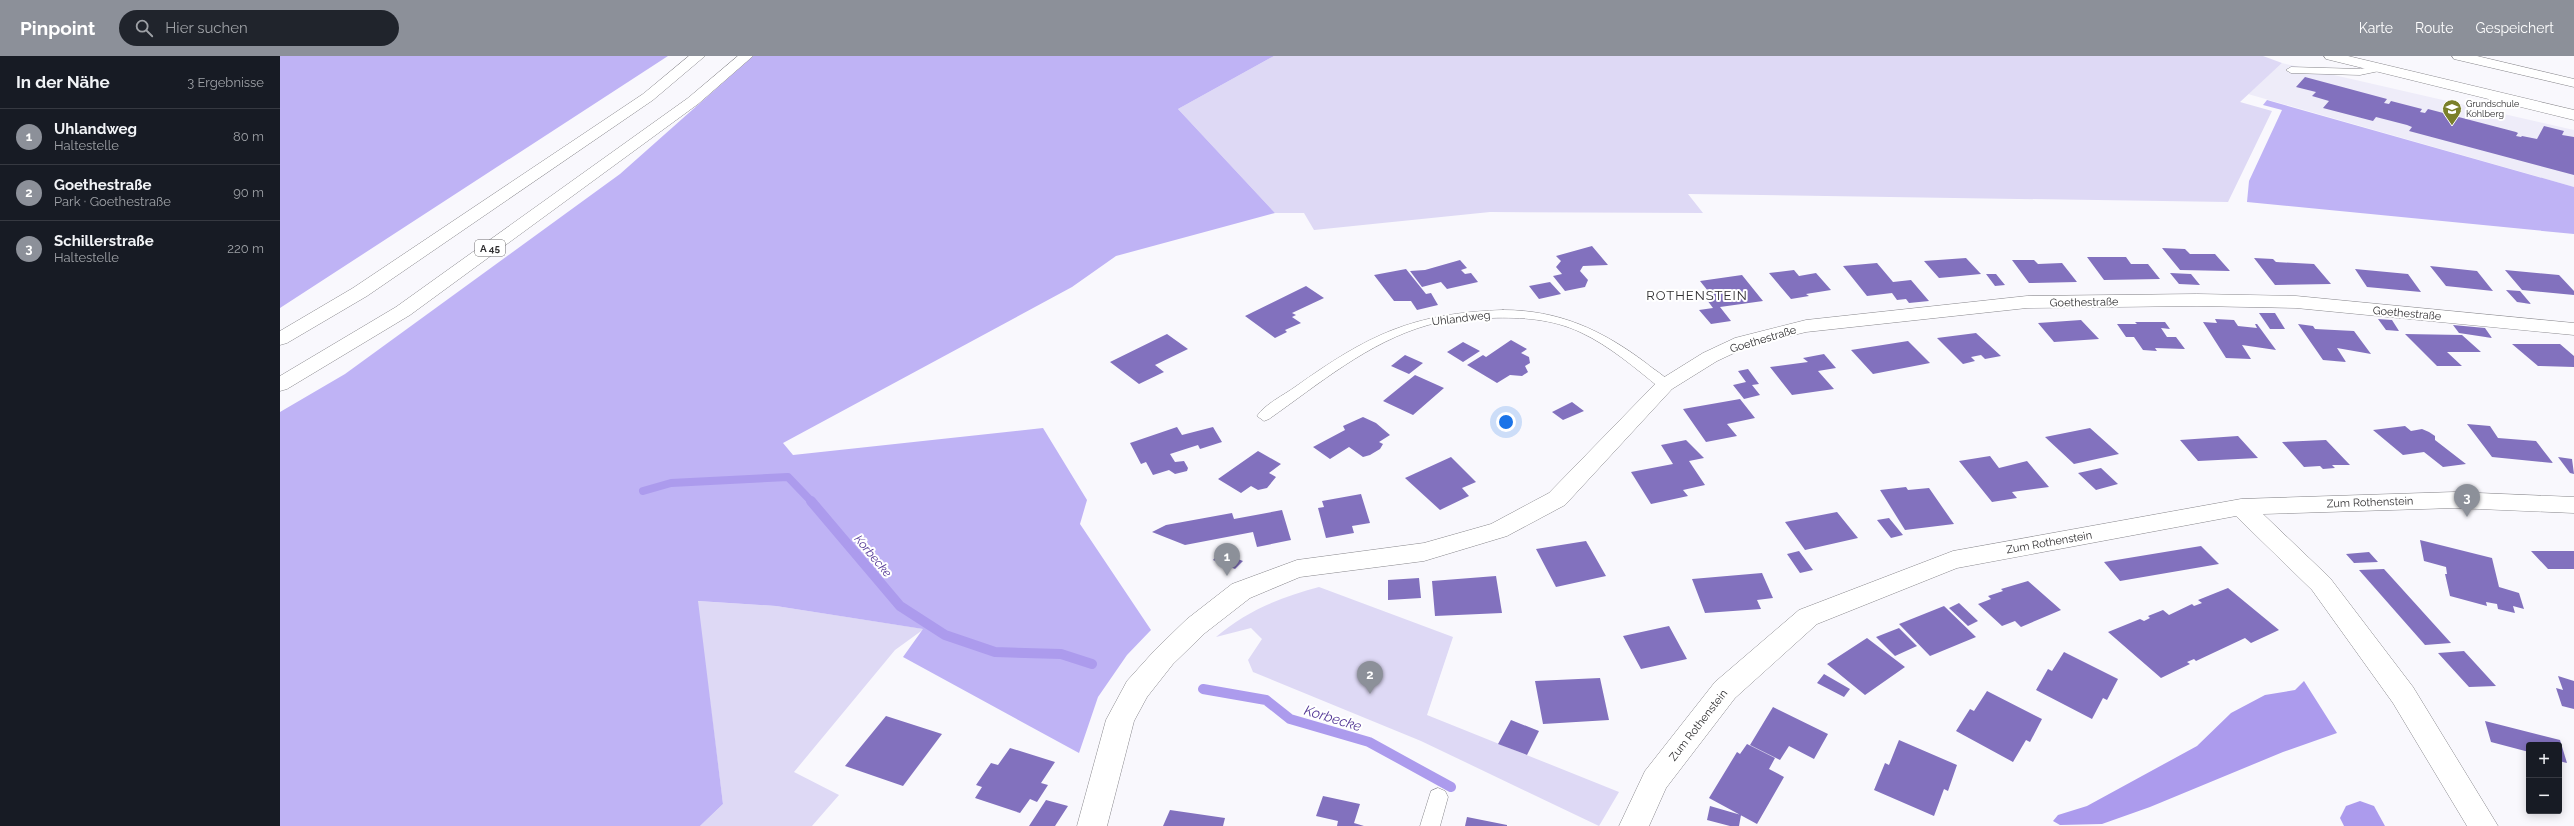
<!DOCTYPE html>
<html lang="de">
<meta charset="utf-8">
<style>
body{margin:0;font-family:Raleway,sans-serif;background:#20242c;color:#f1f3f6}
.controls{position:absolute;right:12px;bottom:12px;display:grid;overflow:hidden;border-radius:4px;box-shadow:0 2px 10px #0003}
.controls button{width:36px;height:36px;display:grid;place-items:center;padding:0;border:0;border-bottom:1px solid #363941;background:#171b24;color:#f1f3f6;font:20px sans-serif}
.you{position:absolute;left:1226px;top:366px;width:14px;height:14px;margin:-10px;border:3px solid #fff;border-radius:50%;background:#1a73e8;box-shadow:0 0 0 6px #1a73e833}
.badge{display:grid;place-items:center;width:26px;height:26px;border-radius:50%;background:#8c9099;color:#fff;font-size:13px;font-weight:700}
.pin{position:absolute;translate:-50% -33px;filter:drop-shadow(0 1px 2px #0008)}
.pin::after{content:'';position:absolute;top:21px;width:14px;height:12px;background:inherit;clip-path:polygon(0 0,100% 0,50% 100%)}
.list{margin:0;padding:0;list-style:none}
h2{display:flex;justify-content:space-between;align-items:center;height:52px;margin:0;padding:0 16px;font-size:17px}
h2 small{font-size:13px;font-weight:400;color:#9ea1a6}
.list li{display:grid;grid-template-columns:26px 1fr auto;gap:12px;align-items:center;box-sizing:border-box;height:56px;padding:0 16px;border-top:1px solid #363941}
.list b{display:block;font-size:15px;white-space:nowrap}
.list p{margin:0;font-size:13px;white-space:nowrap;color:#9ea1a6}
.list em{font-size:13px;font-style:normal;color:#9ea1a6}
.icon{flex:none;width:22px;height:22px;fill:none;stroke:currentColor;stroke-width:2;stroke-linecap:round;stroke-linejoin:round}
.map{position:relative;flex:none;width:2294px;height:770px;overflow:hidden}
header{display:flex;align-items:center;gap:24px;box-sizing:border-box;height:56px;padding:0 20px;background:#8c9099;color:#fff}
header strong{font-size:19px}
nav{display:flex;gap:22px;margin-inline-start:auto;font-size:14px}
.search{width:280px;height:36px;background:#20242c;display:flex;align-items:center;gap:10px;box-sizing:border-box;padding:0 14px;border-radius:22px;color:#9ea1a6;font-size:15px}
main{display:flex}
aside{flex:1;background:#171b24}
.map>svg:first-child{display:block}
.built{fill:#eeecf9}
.green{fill:#ded9f5}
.forest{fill:#bfb3f5}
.water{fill:#ac9bed}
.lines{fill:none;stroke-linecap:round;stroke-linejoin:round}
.stream-far1{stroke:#ac9bed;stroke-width:8}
.stream{stroke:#ac9bed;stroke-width:10}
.canal{fill:#ac9bed;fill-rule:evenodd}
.building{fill:#8271be}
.service-casing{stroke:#88878c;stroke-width:1}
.minor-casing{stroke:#88878c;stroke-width:1}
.motorway-casing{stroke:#88878c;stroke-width:1}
.service{fill:#fff;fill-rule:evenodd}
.minor{fill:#fff;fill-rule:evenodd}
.motorway{fill:#fff;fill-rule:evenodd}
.labels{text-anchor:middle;stroke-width:4;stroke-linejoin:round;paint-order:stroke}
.far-poi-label{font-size:9px;fill:#302f31;stroke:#fff;text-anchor:start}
.shield{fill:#fff;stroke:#6e6d6f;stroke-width:1}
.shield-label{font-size:10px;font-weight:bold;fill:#302f31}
.street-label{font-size:11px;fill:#302f31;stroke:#fff}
.water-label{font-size:12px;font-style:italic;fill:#533795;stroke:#fff}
.quarter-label{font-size:13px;letter-spacing:1px;fill:#302f31;stroke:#fff}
.near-water-label{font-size:14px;font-style:italic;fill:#533795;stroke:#fff}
</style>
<header>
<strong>Pinpoint</strong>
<div class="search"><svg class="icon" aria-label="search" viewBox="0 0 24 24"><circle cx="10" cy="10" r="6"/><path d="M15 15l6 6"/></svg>Hier suchen</div>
<nav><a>Karte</a><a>Route</a><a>Gespeichert</a></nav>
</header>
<main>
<aside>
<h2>In der Nähe<small>3 Ergebnisse</small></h2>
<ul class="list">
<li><span class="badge">1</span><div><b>Uhlandweg</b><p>Haltestelle</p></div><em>80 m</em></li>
<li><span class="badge">2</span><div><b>Goethestraße</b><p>Park · Goethestraße</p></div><em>90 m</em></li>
<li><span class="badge">3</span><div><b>Schillerstraße</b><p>Haltestelle</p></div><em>220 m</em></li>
</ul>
</aside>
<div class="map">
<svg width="2294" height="770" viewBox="0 0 2294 770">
<rect width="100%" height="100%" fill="#f9f8fd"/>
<path class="built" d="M2002 7 2294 74V131L1968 38Z"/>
<path class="green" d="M994 0H1983L2002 7 1960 46 1992 55 1948 146 1408 138 1423 157 1210 156 1034 174 1024 157H995L898 53Z
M1039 531 1173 581 1147 659 1339 736 1319 770 1141 685 973 616 968 604 982 583 971 572 936 581C966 555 1001 541 1039 531Z
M417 545 496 550 644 573 615 594 514 716 559 739 532 770H420L443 748Z"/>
<path class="forest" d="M0 0H388L0 252Z
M473 0H994L898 53 995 157 836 200 792 231 503 387 513 399 763 372 807 444 800 468 871 574 847 599 818 641 799 697 623 601 643 573 496 550 418 545 443 748 420 770H0V356L65 318 340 118Z
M1987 44 2294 131V178L1967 146 1969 125 2002 54 1983 49Z"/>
<path class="water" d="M2024 625 2057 677 2003 696 1870 751 1822 768 1780 769 1773 765 1778 759 1807 750 1917 690 1951 657 1985 639 2015 634Z"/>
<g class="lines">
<path class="stream-far1" d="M363 435 391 427 508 421 532 446"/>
<path class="stream" d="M531 445 620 550 665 579 715 596 781 598 812 608
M923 633 986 644 1010 663 1089 686 1171 731"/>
<path class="canal" d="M2080 745 2094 750 2105 770H2064L2060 762 2066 750Z"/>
</g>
<path class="building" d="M2025 21 2107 43 2104 47 2109 48 2111 45 2142 53 2140 56 2145 57 2148 53 2236 76 2238 77 2236 80 2241 81 2242 80 2257 83 2264 70 2284 75 2282 79 2294 81V119L2129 75 2132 71 2127 69 2096 61 2093 65 2043 52 2049 45 2032 40 2036 36 2016 31Z
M1312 190 1328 209 1303 210 1300 215 1308 224 1305 231 1285 235 1273 220 1282 218 1276 211 1281 205 1276 200Z
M1882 192 1905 193 1910 198H1935L1950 215 1900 214Z
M1807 201H1846L1851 208H1868L1880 223 1824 224Z
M1686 202 1701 218 1659 222 1644 205Z
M1974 202 1993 203 1996 206 2034 208 2051 228 1995 229Z
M1180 204 1187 212 1181 214 1185 218 1191 217 1198 226 1167 233 1161 226 1142 231 1130 215 1145 214Z
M1732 204H1754L1758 208 1782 207 1797 226 1749 227Z
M1597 207 1613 226 1631 224 1649 245 1629 247 1626 243 1617 244 1612 237 1587 240 1563 210Z
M2150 210 2197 215 2213 235 2166 230Z
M1126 213 1146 238 1151 237 1158 249 1137 254 1131 245H1114L1094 219Z
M2075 213 2128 218 2141 236 2087 231Z
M1514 214 1519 220 1536 217 1551 234 1526 238 1529 240 1511 243 1489 217Z
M2225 214 2279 219 2294 235V239L2242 234Z
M1890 217 1911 218 1920 229 1899 228Z
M1706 218H1716L1725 229 1715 230Z
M1462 219 1483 245 1440 251 1451 265 1431 268 1419 254 1433 252 1421 236 1428 235 1420 225Z
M1270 226 1281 238 1259 243 1249 230Z
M1026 230 1044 242 1012 257 1016 259 1012 261 1021 267 1005 274 1007 276 995 282 965 260Z
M2226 234 2240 235 2251 248 2237 246Z
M1979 257H1995L2005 273H1990Z
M1935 263 1954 264 1958 270 1977 272 1975 268H1977L1996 294 1962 289 1971 303 1946 302 1923 266 1937 267Z
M2098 263 2112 264 2119 275 2106 274Z
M1801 264 1819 283 1774 286 1758 267Z
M1855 266H1885L1890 273 1881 272 1887 281H1896L1905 293 1875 292 1877 295 1863 294 1854 281H1846L1837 268H1857Z
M2018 268 2033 270 2035 273 2074 275 2091 298 2057 292 2066 306 2043 304Z
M2173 269 2205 272 2212 282 2179 277Z
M1696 277 1721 300 1705 303 1701 299 1691 301 1695 305 1683 308 1657 282Z
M887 278 908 293 875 309 884 316 859 328 830 306Z
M2125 278 2182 279 2201 296H2167L2182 310H2157Z
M1231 284 1247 293 1241 297 1249 301 1250 307 1245 310 1248 316 1242 320 1230 319 1217 327 1187 309 1203 299 1206 301Z
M1628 285 1650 307 1593 318 1571 294Z
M1183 286 1200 295 1183 306 1167 296Z
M2232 288H2280L2294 300V311L2258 310Z
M1544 298 1556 312 1538 315 1554 333 1512 339 1490 311 1528 306 1523 302Z
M1125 299 1143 307 1129 318 1111 310Z
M1468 313 1479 328 1472 329 1480 339 1464 343 1453 329 1466 326 1458 315Z
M1135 319 1164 332 1133 359 1103 345Z
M1460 343 1475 362 1447 368 1457 380 1426 386 1403 353Z
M1292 346 1304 355 1283 364 1272 356Z
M1083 361 1096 367 1110 379 1099 386 1103 388 1100 393 1090 399 1083 401 1069 391 1050 403 1033 391 1065 374 1063 370Z
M2187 368 2210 370 2218 382 2256 385 2273 407 2212 401Z
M2125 370 2131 375 2142 373 2149 376 2155 380V384L2186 408 2163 411 2144 396 2123 399 2093 374Z
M897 371 902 379 933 371 942 386 920 393 918 389 890 398 895 406 904 405 908 412 907 415 895 418 889 414 873 419 866 406 861 408 850 387Z
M1810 372 1839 398 1794 408 1765 381Z
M1958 380 1978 402 1918 405 1900 384Z
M1406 384 1424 402 1409 405 1425 429 1403 434 1408 440 1371 448 1351 416 1393 408 1381 389Z
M2046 384 2070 409H2052L2055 412 2043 413 2040 410 2024 411 2002 386Z
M978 395 1001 408 989 417 996 421 987 432 978 434 971 430 961 437 938 423Z
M1710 400 1719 412 1747 405 1769 431 1732 436 1737 442 1712 446 1679 405Z
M1171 401 1196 426 1182 432 1189 440 1160 454 1125 422Z
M2278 401 2292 403 2294 418 2290 417Z
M1821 412 1838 428 1816 434 1798 417Z
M1626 431 1628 434 1649 432 1674 468 1625 474 1600 434Z
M1081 438 1090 467 1072 470 1074 477 1046 482 1038 452 1044 451 1042 445Z
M1002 454 1011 484 977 491 973 476 905 489 872 476 886 469 952 457 954 463Z
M1557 456 1578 482 1525 494 1505 466Z
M1609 462 1623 479 1611 482 1597 464Z
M2140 484 2212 502 2219 531 2239 537 2244 553 2233 550 2235 557 2218 553 2217 548 2206 546 2207 550 2170 540 2165 518H2167L2166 511 2144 505Z
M1306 485 1326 520 1276 531 1256 493Z
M1921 490 1939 508 1840 525 1824 506Z
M1519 495 1533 514 1520 517 1507 498Z
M2251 495H2294V513H2268Z
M940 496 963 505 955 513 933 504Z
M2089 496 2098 506 2074 507 2066 498Z
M2104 513 2161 576 2171 587 2145 589 2079 514Z
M1482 517 1493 542 1477 544 1481 553 1425 557 1412 523Z
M1216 520 1222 557 1155 560 1152 525Z
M1139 522 1141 542 1108 544V524Z
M1748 525 1781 554 1741 571 1735 565 1722 570 1698 548 1711 543 1708 540 1723 535 1721 533Z
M1948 532 1999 574 1971 587 1965 582 1916 605 1914 603 1907 606 1910 608 1881 622 1828 576 1860 563 1864 565 1870 562 1868 560 1883 554 1889 559 1912 548 1914 550 1922 547 1918 544Z
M1679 547 1698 565 1688 570 1669 552Z
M1664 550 1696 581 1650 600 1619 568Z
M1389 570 1407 603 1361 613 1343 580Z
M1619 572 1637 590 1615 600 1596 581Z
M1587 582 1625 611 1585 639 1547 608Z
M2184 595 2216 630 2189 631 2158 597Z
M1784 596 1838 623 1827 644 1823 642 1812 663 1756 634 1768 613 1772 615Z
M1544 618 1570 633 1564 641 1537 627Z
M2278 620 2294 625V653L2282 650 2276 632 2283 634Z
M1320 622 1329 664 1263 668 1255 625Z
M1707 635 1762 663 1750 686 1746 684 1733 706 1676 675 1690 653 1694 655Z
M1493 651 1548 678 1534 703 1509 690 1500 704 1470 689Z
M606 660 662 678 623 730 565 710Z
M1231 664 1259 675 1247 699 1218 688Z
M2205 665 2280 684 2287 707 2279 705V689H2249V696L2211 686Z
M1619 684 1677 709 1668 735 1664 733 1654 760 1594 734 1605 707 1609 709Z
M1467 688 1495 702 1489 713 1504 721 1477 768 1429 742 1457 696 1460 698Z
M730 692 775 706 761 727 768 729 757 746 750 743 740 757 695 742 702 731 696 729 711 707 718 709Z
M1043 740 1080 748 1074 767 1084 770H1057L1058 765 1036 760Z
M766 744 788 750 775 770H749Z
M1430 750 1461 759 1459 770H1450L1427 764Z
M890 754 945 762 943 770H883Z
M1187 761 1227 769V770H1185Z"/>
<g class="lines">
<g class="service-casing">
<path id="service" d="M2101 9 2104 10V14L2080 19 2011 17 2006 14 2011 11 2080 13Z
M1223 254C1279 254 1322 274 1366 307 1374 314 1386 320 1392 329L1385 333 1380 332C1355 312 1330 290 1300 276 1272 263 1242 261 1211 262 1190 263 1168 264 1148 269 1088 286 1039 328 989 363L984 365 977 360C985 348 1004 339 1015 331 1088 279 1132 257 1223 254Z
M1158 732 1165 735 1168 741 1160 770H1140L1151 735Z"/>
</g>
<g class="minor-casing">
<path id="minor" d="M2044 0H2068L2294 54V64L2046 3Z
M2172 0H2197L2294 23V31L2174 3Z
M1917 238 2016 240 2294 267V279L2016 252 1917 250 1747 252 1526 276 1469 290 1437 305 1392 333 1285 449 1227 480 1144 505 1020 521 970 542 925 577 893 608 867 641 854 665 827 770H797L826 664 847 625 875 594 907 563 952 528 1017 504 1144 487 1211 468 1269 437 1378 325 1423 297 1455 282 1526 264 1747 240Z
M2175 436 2294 441V457L2175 452 1983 458 2050 522 2133 631 2218 770H2187L2113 647 2032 534 1956 460 1677 512 1537 568 1455 642 1386 732 1369 770H1339L1365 715 1435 626 1519 554 1673 495 1961 443Z"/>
</g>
<g class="motorway-casing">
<path id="motorway" d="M409 0H425L373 44 87 240 7 287 0 289V275L73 232 363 38Z
M458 0H473L418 48 130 259 7 333 0 335V320L116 251 408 42Z"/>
</g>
<use href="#service" class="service"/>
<use href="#minor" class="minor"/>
<use href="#motorway" class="motorway"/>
</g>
<defs>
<g id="school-pin" transform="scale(1)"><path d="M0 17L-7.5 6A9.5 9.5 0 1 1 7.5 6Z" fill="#7a7f2a" stroke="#fff"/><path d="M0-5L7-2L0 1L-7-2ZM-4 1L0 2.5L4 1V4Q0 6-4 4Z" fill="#fff"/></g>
</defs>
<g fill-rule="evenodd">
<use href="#school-pin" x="2172" y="53"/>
</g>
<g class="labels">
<g class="far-poi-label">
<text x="2186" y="51">Grundschule<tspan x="2186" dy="10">Kohlberg</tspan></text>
</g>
<rect class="shield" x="195" y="184" width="30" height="16" rx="3"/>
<g class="shield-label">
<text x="210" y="196">A 45</text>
</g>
<g class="street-label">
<text transform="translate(1804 246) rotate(-1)" y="4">Goethestraße</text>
<text transform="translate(2127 257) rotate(5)" y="4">Goethestraße</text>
<text transform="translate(1181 262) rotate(-7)" y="4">Uhlandweg</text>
<text transform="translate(1483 283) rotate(-17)" y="4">Goethestraße</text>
<text transform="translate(2090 446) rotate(-2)" y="4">Zum Rothenstein</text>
<text transform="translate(1769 486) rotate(-10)" y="4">Zum Rothenstein</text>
<text transform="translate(1418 669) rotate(-52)" y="4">Zum Rothenstein</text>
</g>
<g class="water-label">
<text transform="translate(593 500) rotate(50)" y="4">Korbecke</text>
</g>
<g class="quarter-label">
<text x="1417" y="244">ROTHENSTEIN</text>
</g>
<g class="near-water-label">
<text transform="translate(1053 662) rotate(17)" y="5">Korbecke</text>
</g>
</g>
</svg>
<div class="controls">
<button>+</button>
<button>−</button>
</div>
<div class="you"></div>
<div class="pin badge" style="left:947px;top:520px">1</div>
<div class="pin badge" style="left:1090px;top:638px">2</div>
<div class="pin badge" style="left:2187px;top:461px">3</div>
</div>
</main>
